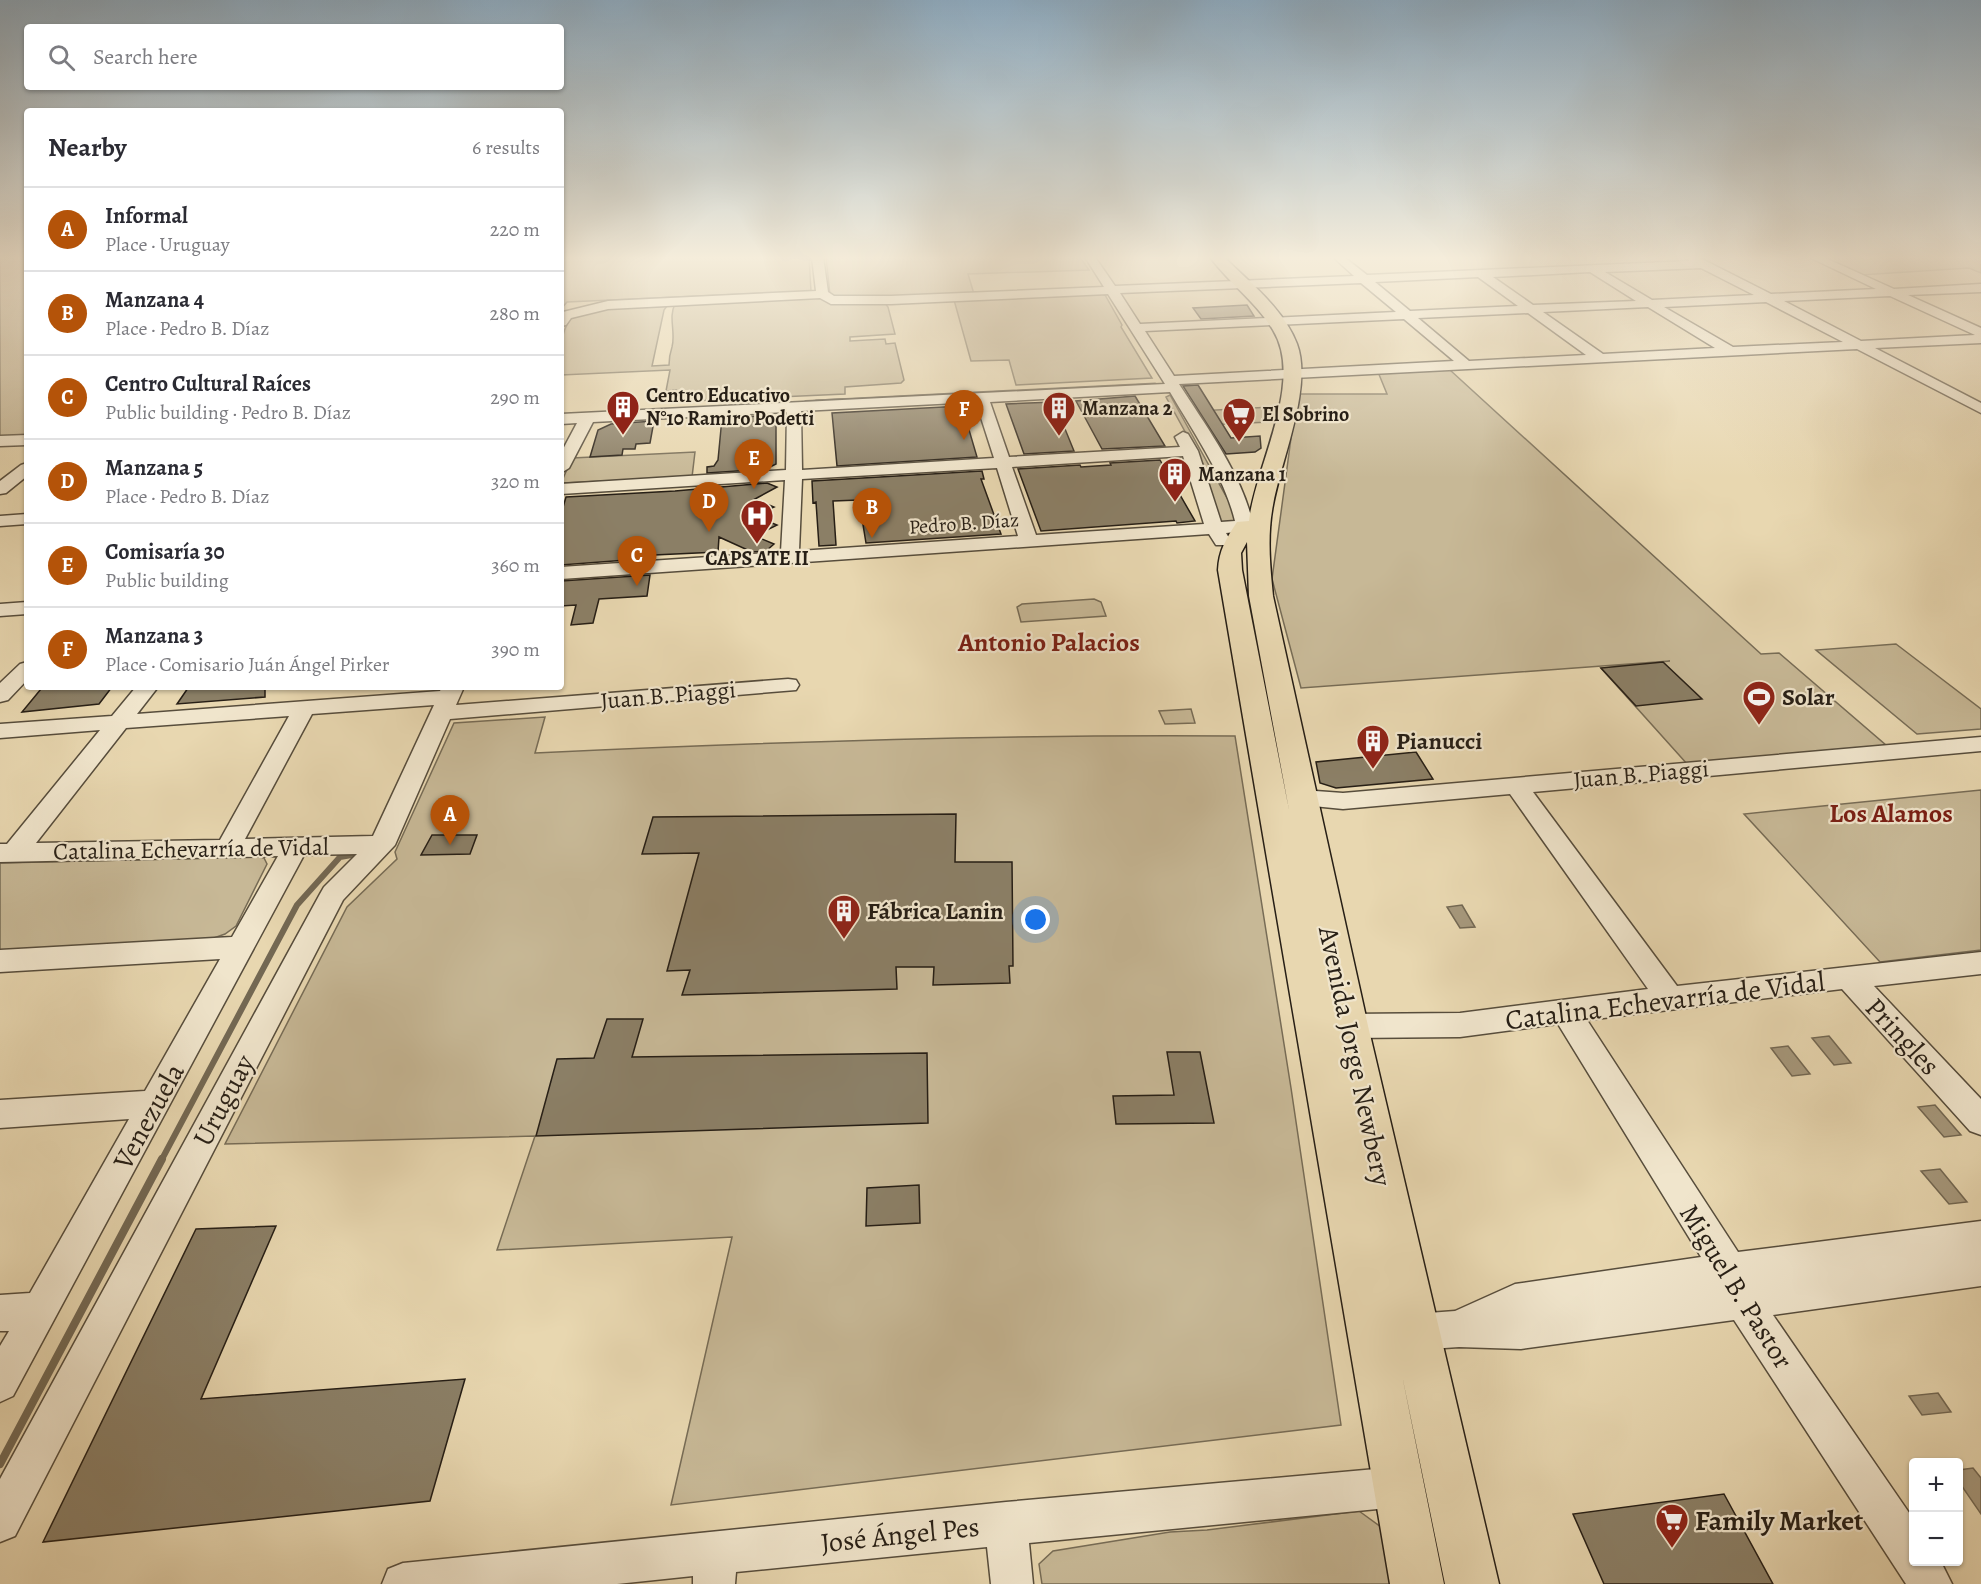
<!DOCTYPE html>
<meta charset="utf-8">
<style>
body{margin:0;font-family:Alegreya,serif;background:#f7f7f7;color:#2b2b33}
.controls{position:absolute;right:18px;bottom:18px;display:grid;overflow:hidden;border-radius:6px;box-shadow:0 2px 4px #0004}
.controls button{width:54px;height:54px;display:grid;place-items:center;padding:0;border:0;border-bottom:2px solid #e1e1e2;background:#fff;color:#2b2b33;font:30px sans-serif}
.you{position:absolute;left:1036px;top:920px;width:21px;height:21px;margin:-15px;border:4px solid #fff;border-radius:50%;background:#1a73e8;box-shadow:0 0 0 9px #1a73e833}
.badge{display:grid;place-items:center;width:39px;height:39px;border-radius:50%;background:#b45309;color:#fff;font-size:20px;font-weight:700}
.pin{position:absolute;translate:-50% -50px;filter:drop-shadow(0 2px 3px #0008)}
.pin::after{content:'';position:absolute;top:32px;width:21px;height:18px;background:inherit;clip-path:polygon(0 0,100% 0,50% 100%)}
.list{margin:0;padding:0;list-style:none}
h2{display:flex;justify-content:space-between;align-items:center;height:78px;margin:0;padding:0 24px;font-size:26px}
h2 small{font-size:20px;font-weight:400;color:#7c7c81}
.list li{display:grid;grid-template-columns:39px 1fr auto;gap:18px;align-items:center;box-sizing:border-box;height:84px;padding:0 24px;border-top:2px solid #e1e1e2}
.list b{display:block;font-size:22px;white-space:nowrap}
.list p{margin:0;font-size:20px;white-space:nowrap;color:#7c7c81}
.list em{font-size:20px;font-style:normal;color:#7c7c81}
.icon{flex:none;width:33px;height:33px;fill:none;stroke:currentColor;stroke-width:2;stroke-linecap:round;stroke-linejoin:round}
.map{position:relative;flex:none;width:1981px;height:1584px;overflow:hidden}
.search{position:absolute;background:#fff;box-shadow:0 2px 4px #0004;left:24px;top:24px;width:540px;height:66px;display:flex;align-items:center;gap:15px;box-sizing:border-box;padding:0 21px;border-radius:6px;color:#7c7c81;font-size:22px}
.panel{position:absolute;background:#fff;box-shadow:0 2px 4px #0004;left:24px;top:108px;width:540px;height:582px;border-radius:6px}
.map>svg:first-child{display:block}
.green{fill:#c7b896;stroke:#776c56;stroke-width:1.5}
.water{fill:#a6987c;stroke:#736853;stroke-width:1.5}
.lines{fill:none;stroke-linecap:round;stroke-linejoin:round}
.stream-far3{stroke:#736853;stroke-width:3}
.stream-far2{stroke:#736853;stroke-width:4}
.stream-far1{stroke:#736853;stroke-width:6}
.stream{stroke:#736853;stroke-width:8}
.building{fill:#8b7f66;stroke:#271f16;stroke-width:1.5}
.minor-casing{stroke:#574d3c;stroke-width:3}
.major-casing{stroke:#271f16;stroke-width:3}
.minor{fill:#f0e5cc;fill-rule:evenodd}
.major{fill:#e8d7b0;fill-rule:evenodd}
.labels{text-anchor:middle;stroke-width:4.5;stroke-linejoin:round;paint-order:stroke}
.far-poi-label{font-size:20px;font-weight:bold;fill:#271f16;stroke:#f0e5cc;text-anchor:start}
.far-street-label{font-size:20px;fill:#271f16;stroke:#f0e5cc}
.street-label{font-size:24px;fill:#271f16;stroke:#f0e5cc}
.poi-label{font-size:24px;font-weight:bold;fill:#271f16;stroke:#f0e5cc;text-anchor:start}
.neighbourhood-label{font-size:26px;font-weight:bold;fill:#7a1f14;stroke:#f0e5cc}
.near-street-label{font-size:28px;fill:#271f16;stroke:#f0e5cc}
.near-poi-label{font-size:28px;font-weight:bold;fill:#271f16;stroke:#f0e5cc;text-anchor:start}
</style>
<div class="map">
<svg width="1981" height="1584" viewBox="0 0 1981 1584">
<rect width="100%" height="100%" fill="#e8d7b0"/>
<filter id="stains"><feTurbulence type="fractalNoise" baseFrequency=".00333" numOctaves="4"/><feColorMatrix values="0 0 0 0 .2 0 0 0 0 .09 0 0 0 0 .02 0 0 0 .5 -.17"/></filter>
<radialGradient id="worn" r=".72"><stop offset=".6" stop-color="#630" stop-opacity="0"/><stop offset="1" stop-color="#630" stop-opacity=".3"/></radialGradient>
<path class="green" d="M27 257V435L0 437V258Z
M561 257H809L811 291 567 302 561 309Z
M826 257H1080L1089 270 968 274 974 294 856 300 830 295Z
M1819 257H1981V273L1969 268 1860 275Z
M1097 293 1105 295 1122 325 1121 327 1152 378 1016 385 1009 360 971 361 954 300Z
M817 297 840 304 885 303 888 307 895 334 850 337V341L885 339 886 344 895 343 904 380 901 383 845 387V394L691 401 692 395 676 394V390L666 391 670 370 561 375C561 358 558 336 570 320 582 304 649 304 670 302L664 310 652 366 669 365C669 358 670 353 672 347 676 333 668 317 675 304Z
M1450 370 1761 654 1779 653 1887 746 1688 765 1601 668 1670 661 1301 688 1272 579 1297 394H1387L1378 372Z
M1170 395 1237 516V521L1220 525 1204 466 1166 397Z
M1274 407 1269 422 1206 425 1198 411Z
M695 452 692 477 561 483 572 458Z
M1094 599 1101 602 1106 616 1021 622 1017 607 1022 604Z
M1896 644 1981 709V729L1917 734 1816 650Z
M1191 709 1195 723 1165 724 1159 711Z
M545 717 535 753C768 742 1001 734 1235 736L1291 1088 1341 1425 671 1505 732 1237 497 1250 535 1136 225 1144 347 907 397 859 395 852 454 723Z
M1981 790V950L1880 962 1744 814Z
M258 857 264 858 267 864 236 926 225 934 211 939 0 952V863Z
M1359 1511 1392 1535 1401 1584H1042L1039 1564 1053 1551 1170 1532 1207 1530Z"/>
<path class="water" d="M1462 905 1475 927 1460 928 1447 907Z
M1829 1036 1851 1063 1834 1065 1812 1038Z
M1788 1046 1810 1074 1792 1076 1771 1048Z
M1935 1105 1961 1135 1944 1137 1918 1107Z
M1940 1169 1967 1202 1949 1204 1921 1171Z
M1938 1393 1951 1412 1922 1415 1909 1396Z
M1973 1468 1981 1478V1514L1959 1482V1470Z"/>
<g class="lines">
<path class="stream-far3" d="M816 401 1155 384"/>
<path class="stream-far2" d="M806 402 845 400"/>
<path class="stream-far1" d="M161 1161 297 905 340 857 363 853"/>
<path class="stream" d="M0 1464 162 1159"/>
</g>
<path class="building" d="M1247 305 1254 316 1201 319 1193 308Z
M1198 385 1231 438 1260 436 1261 448 1255 452 1226 454 1183 386Z
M1135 396 1165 446 1102 449 1076 401Z
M1054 402 1074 451 1024 454 1006 404Z
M962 406 977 457 837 466 832 413Z
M760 416 776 420V464L766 469 707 473V467L714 466 718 460 722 418Z
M654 421 650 443 636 444 635 449H623L622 455 590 457 598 430 611 424Z
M1160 460 1195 521 1177 523 1176 521 1041 531 1018 469 1080 465 1081 467 1111 465 1110 463Z
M982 471 984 479H981L1001 534 866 543 859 500 833 501 836 545 819 546 816 502 813 503 812 481Z
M767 483 777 487 755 499 774 507 755 516 777 525 755 536 774 544 766 551 752 552 719 537 718 552 654 555 653 558 561 565V514L566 497 675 491Z
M650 575 647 596 599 599 593 623 571 625 576 605 561 606V581Z
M1663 662 1702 699 1636 706 1601 668Z
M63 687H112L99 704 22 712 41 689Z
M196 687H265V697L177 704 188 688Z
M1416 752 1433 779 1336 788 1320 783 1316 762Z
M956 814 955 862H1012L1013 966H1009L1010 983 933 985 934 967H896L897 989 682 995 690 970 667 971 699 853 642 854 653 817Z
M432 835H477L470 854 421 855Z
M607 1019H643L632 1057 927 1053 928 1123 536 1136 557 1059 594 1058Z
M1167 1052H1200L1214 1123 1116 1124 1113 1096 1174 1095Z
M919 1185 920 1223 866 1226 867 1188Z
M276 1226 201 1399 465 1379 430 1501 43 1542 196 1229Z
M1724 1494 1773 1584H1604L1573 1514Z"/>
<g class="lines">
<g class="minor-casing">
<path id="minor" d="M812 257H823L828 292 834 296H891L1104 287 1085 257H1095L1115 286 1354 276 1333 257H1344L1367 275 1690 261 1685 257H1698L1771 294 1876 289 1811 258 1823 257 1894 289 1981 284V292L1908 295 1981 328V343L1875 348 1981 403V413L1857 349 1179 384C1206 426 1240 472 1252 520L1267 521 1270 525 1267 529 1226 533 1231 541 1228 545H1216L1209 534 561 579V567L781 552 785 480 561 494V484L786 470 787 412 593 422 569 468 561 473V453L577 423 561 424V414L1165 384 1108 294 891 304H831L820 298 608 309 571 318 566 325 561 326 563 312 608 301 816 291ZM1701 268 1754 295 1652 300 1605 272ZM1590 272 1636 301 1533 305 1493 277ZM1478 277 1518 306 1410 311 1375 282ZM1361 283 1396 312 1140 324 1120 293ZM1890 296 1975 335 1861 341 1784 301ZM1766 302 1843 342 1733 347 1664 307ZM1648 307 1715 348 1603 354 1543 312ZM1528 313 1586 355 1469 361 1418 318ZM1404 319 1454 361 1174 376 1145 331ZM1170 392C1194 433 1224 476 1235 521L1221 522 1198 451 1188 434 1183 432 1175 437 1180 447 1009 457 990 402ZM976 402 994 458 802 470 801 411ZM1183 456 1204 524 1036 535 1012 467ZM997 468 1018 536 799 551 802 479Z
M27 435V445L0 446V436Z
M27 463V476L6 493 0 494V481L21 465Z
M27 514V524L0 526V516Z
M27 602V614L0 616V604Z
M27 662V680L8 700 0 702V683L20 664Z
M788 679 796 680 799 685 796 690 450 719 395 845 343 900 15 1536 0 1542V1479L320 894 324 887 357 854 304 855 13 1396 0 1402V1346L9 1331H0V1295L30 1293 129 1119 0 1128V1100L145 1091 220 959 0 972V950L232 937 278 856 0 862V844H7L100 730 0 738V724L112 716 136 687H158L137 714 440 691 442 687H464L456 705ZM434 705 373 836 245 839 312 714ZM289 716 220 840 36 843 126 728Z
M1981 737V751L1533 792 1677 986 1981 952V974L1874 986 1981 1099V1135L1970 1131 1842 989 1587 1020 1738 1252 1981 1221V1286L1773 1315 1914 1520V1562H1941L1952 1584H1906L1734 1320 1521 1349 1459 1347 1415 1350 1402 1345 1397 1332 1402 1319 1415 1314 1455 1311 1515 1284 1701 1257 1558 1024 1460 1037 1349 1038 1339 1034 1334 1026 1339 1018 1349 1014 1460 1013 1648 989 1510 794 1343 809 1293 804 1290 798 1293 792 1302 790 1343 793Z
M1398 1467 1412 1473 1418 1487 1412 1501 1398 1507 1029 1543 1033 1584H991L987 1547 736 1572 735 1584H693V1576L617 1584H382L388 1569 403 1563 1006 1502Z"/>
</g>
<g class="major-casing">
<path id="major" d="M1210 257H1224C1249 282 1284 309 1297 344 1313 387 1281 460 1273 505 1267 535 1270 566 1273 596L1368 1026 1499 1584H1445L1402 1375 1444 1584H1390L1218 570C1219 550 1226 539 1237 522L1249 521C1255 466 1305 382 1273 330 1256 302 1229 283 1210 257ZM1247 542 1249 596 1289 810 1242 570 1241 553Z"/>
</g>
<use href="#minor" class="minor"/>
<use href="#major" class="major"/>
</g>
<linearGradient id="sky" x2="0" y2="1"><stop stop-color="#8da9bd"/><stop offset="0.54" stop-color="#f5eddb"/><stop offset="1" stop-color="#f5eddb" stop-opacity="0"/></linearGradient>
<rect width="1981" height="478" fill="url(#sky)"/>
<defs>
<g id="building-pin" transform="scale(1.725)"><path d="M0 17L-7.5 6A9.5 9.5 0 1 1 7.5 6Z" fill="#8f2418" stroke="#f0e5cc"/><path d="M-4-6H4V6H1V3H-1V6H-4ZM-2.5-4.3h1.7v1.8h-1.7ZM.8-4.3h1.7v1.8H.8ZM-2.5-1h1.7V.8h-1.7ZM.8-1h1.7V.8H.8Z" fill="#fff"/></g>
<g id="supermarket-pin" transform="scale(1.725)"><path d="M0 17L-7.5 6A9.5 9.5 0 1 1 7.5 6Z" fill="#8f2418" stroke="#f0e5cc"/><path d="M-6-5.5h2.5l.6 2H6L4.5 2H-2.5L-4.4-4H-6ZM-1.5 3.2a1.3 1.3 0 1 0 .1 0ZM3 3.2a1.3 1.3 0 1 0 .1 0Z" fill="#fff"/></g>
<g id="hospital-pin" transform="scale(1.725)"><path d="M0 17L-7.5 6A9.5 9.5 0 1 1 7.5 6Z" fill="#8f2418" stroke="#f0e5cc"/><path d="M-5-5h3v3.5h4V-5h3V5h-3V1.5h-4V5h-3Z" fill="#fff"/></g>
<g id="stadium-pin" transform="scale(1.725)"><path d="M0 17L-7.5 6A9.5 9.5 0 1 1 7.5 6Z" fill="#8f2418" stroke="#f0e5cc"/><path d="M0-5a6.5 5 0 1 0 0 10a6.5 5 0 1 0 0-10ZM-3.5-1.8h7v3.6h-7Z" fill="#fff"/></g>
</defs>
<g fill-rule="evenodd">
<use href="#building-pin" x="623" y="407"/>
<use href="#building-pin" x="1059" y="408"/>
<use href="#supermarket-pin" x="1239" y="414"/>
<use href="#building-pin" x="1175" y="474"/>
<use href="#hospital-pin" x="757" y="516"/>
<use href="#stadium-pin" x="1759" y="697"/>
<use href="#building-pin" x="1373" y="741"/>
<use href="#building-pin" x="844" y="911"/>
<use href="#supermarket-pin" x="1672" y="1520"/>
</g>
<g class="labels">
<g class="far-poi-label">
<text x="646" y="402">Centro Educativo<tspan x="646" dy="23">N°10 Ramiro Podetti</tspan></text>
<text x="1082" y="415">Manzana 2</text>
<text x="1262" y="421">El Sobrino</text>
<text x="1198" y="481">Manzana 1</text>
<text x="757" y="565" text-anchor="middle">CAPS ATE II</text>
</g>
<g class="far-street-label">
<text transform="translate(964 523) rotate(-4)" y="7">Pedro B. Díaz</text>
</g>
<g class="street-label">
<text transform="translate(668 695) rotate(-5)" y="8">Juan B. Piaggi</text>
<text transform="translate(1641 774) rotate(-5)" y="8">Juan B. Piaggi</text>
<text transform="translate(191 849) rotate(-1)" y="8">Catalina Echevarría de Vidal</text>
</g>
<g class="poi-label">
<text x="1782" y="705">Solar</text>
<text x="1396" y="749">Pianucci</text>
<text x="867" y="919">Fábrica Lanin</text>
</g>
<g class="neighbourhood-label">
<text x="1049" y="651">Antonio Palacios</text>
<text x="1891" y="822">Los Alamos</text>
</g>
<g class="near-street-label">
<text transform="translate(1665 1000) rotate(-7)" y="10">Catalina Echevarría de Vidal</text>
<text transform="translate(1903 1036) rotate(47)" y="10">Pringles</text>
<text transform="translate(1356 1056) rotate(78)" y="10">Avenida Jorge Newbery</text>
<text transform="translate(223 1100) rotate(-62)" y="10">Uruguay</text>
<text transform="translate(148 1116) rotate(-61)" y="10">Venezuela</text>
<text transform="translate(1737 1286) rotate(58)" y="10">Miguel B. Pastor</text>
<text transform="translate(900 1534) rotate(-6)" y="10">José Ángel Pes</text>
</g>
<g class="near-poi-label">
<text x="1695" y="1530">Family Market</text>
</g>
</g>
<rect width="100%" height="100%" filter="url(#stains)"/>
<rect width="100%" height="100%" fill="url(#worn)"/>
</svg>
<div class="controls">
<button>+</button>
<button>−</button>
</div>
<div class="you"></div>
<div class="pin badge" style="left:450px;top:845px">A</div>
<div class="pin badge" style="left:872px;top:538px">B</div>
<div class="pin badge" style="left:637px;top:586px">C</div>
<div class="pin badge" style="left:709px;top:532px">D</div>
<div class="pin badge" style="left:754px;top:489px">E</div>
<div class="pin badge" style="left:964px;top:440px">F</div>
<div class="search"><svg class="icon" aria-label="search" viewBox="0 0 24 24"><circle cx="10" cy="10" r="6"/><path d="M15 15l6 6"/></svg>Search here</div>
<section class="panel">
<h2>Nearby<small>6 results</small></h2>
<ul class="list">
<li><span class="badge">A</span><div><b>Informal</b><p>Place · Uruguay</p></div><em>220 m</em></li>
<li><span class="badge">B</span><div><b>Manzana 4</b><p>Place · Pedro B. Díaz</p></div><em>280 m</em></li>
<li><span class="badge">C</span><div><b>Centro Cultural Raíces</b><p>Public building · Pedro B. Díaz</p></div><em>290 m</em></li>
<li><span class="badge">D</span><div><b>Manzana 5</b><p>Place · Pedro B. Díaz</p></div><em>320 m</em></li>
<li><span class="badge">E</span><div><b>Comisaría 30</b><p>Public building</p></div><em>360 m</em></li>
<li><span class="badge">F</span><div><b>Manzana 3</b><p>Place · Comisario Juán Ángel Pirker</p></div><em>390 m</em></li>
</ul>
</section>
</div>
